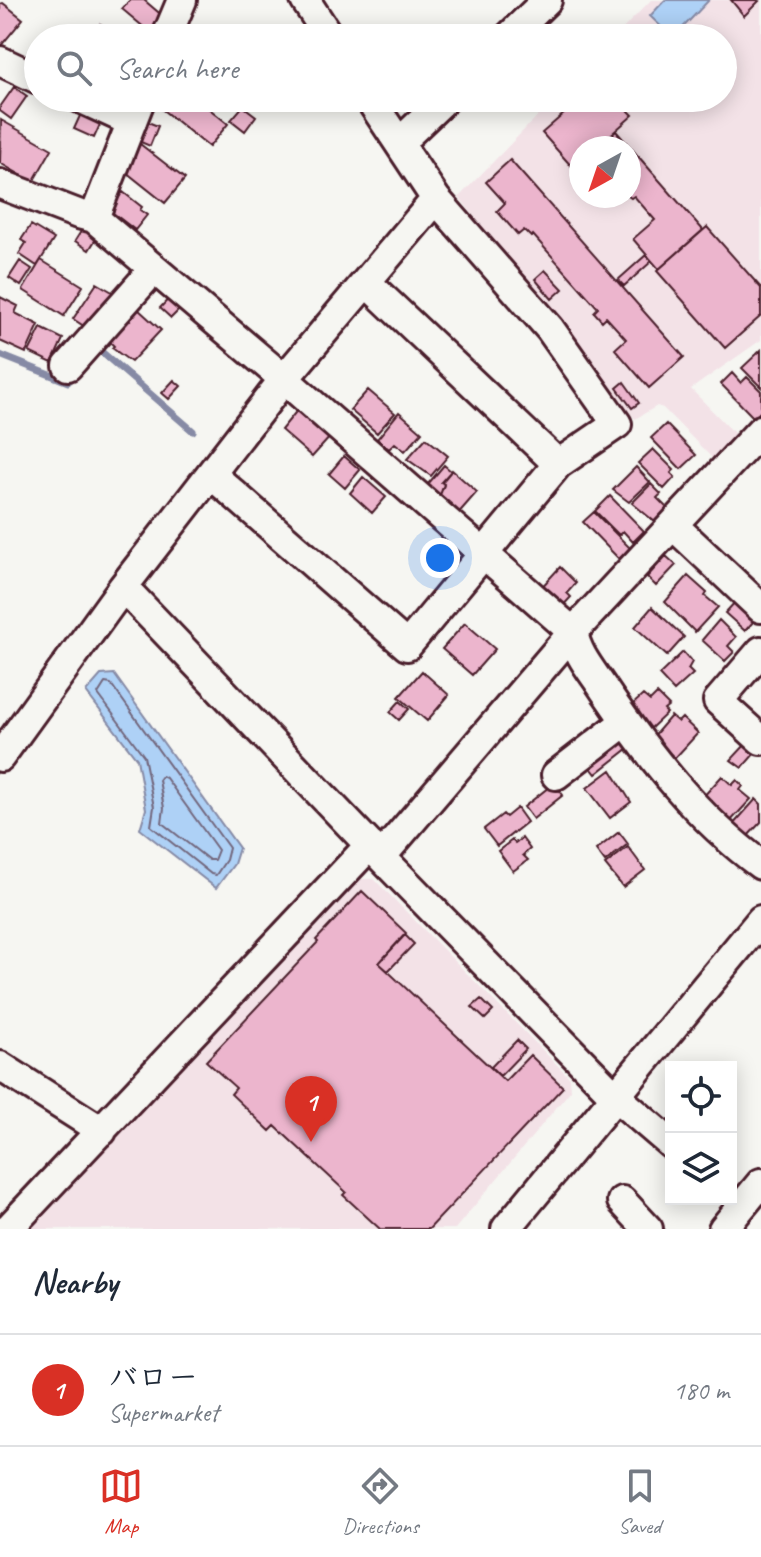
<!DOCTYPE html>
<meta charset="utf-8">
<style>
body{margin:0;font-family:Caveat,"Klee One",sans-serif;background:#f2f2f3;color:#1f2937}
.controls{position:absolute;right:24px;bottom:24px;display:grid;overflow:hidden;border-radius:0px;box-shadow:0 4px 20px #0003}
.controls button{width:72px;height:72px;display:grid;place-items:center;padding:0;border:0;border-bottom:2px solid #e0e1e3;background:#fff;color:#1f2937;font:40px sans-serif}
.compass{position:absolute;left:569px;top:136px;width:72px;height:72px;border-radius:50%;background:#fff;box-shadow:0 4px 20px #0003;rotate:220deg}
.you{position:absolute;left:440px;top:558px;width:28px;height:28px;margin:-20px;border:6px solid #fff;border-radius:50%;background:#1a73e8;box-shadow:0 0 0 12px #1a73e833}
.badge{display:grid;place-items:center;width:52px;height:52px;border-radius:50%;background:#d93025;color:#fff;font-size:26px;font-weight:700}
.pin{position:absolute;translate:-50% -66px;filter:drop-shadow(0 2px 4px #0008)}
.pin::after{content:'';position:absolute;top:42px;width:28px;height:24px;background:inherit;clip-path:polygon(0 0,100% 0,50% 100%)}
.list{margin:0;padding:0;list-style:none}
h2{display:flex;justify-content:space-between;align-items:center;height:104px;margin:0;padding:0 32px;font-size:34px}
h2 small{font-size:26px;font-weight:400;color:#747a83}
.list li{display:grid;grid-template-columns:52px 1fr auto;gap:24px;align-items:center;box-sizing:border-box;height:112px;padding:0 32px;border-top:2px solid #e0e1e3}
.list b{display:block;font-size:30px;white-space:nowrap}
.list p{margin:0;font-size:26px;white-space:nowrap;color:#747a83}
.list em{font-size:26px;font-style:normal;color:#747a83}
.icon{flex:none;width:44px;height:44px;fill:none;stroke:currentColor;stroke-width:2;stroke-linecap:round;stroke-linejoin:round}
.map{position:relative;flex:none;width:761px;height:1229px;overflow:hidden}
.search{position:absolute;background:#fff;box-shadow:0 4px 20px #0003;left:24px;right:24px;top:24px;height:88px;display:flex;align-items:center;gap:20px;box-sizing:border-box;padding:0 28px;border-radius:44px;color:#747a83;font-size:30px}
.sheet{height:216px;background:#fff}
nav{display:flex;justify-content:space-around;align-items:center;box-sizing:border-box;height:112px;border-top:2px solid #e0e1e3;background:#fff;font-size:22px;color:#747a83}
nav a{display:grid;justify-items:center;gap:4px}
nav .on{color:#d93025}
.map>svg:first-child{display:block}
.built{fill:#f3e2e7;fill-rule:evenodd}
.water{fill:#aed1f6;stroke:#868aa5;stroke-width:2}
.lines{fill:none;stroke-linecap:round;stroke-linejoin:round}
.shore{stroke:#72667c;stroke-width:2}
.stream{stroke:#868aa5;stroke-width:7}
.building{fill:#ecb5cd;stroke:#4a1f2b;stroke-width:2}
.minor-casing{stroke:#4a1f2b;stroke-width:34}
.minor{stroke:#f6f6f2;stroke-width:28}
</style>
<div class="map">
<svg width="761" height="1229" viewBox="0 0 761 1229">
<rect width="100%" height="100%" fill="#f6f6f2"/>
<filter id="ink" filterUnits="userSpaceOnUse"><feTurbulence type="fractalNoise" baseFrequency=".0125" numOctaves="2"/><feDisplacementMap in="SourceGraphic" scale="16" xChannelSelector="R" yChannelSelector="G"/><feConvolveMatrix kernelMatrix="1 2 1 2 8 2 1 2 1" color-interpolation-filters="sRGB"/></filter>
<g filter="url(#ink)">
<path class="built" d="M651 0H761V340L691 389 740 439 717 463 663 408 657 406 635 419 459 197 555 98H723V38H614ZM581 148H629V196H581Z
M361 879H374L570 1078 571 1090 455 1229H30Z"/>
<path class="water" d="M665 0H709L673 38 650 16Z
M114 674 239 848 234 864 216 888 140 829 146 809 137 759 86 692 101 675Z"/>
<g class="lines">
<path class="shore" d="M105 683 111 684 229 848 226 860 216 875 211 874 151 826 154 807 144 756 98 694Z
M162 776 166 778 218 850 214 860H209L162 823 164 808 159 780Z"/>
<path class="stream" d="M94 351 97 348 193 431
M0 355 68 382 76 373"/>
</g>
<path class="building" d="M130 0H144L165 18 152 34 122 9Z
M731 0H757L759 1 744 16Z
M3 3 23 19 0 47V4Z
M100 24 132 38H94Z
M14 87 27 96 11 119 0 111V107Z
M196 98 228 124 209 147 149 99Z
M582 98H628L630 100 624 106 633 115 596 148H581V161L573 168 542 133Z
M243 106 256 116 245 131 231 120Z
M83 109 103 118 94 138 74 129Z
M1 120 52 149 33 182 0 163Z
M143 120 158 126 150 146 136 140Z
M616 131 703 230 659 269 633 239 655 220 634 196 631 198 628 196 629 148H597Z
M140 144 185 179 165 203 126 172 129 168 124 164Z
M510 160 684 357 649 388 615 349 626 339 606 317 602 321 594 312 598 308 533 235 531 237 524 230 518 235 497 211 505 203 486 182Z
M123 192 142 207 140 210 147 215 135 230 109 210Z
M31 225 54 239 37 266 19 254 26 243 21 240Z
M85 225 99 234 89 250 75 241Z
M707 227 761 288V316L725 348 657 271Z
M646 255 652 261 624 286 618 280Z
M41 260 83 286 64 316 23 290Z
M20 261 32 269 21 286 9 278Z
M545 270 563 289 552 299 535 279Z
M97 283 114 293 90 330 73 319Z
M173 294 185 304 171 318 160 308Z
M0 297 18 306 15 313 39 325 26 353 0 341Z
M138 309 161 330 131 362 112 348 114 346 108 340Z
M41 328 63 339 52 363 29 352Z
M761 350V387L742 368Z
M732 373 741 383 747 377 761 391V411L754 418 721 384Z
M174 380 181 386 169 399 162 393Z
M624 382 639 403 632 408 617 388Z
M368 390 395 413 377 433 350 410Z
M299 408 331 436 312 457 281 430Z
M399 412 422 432 405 451 395 443 389 449 377 439Z
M666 424 696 455 681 469 651 438Z
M426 438 448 456 431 476 407 459Z
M653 449 674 470 671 473 675 477 664 489 638 463Z
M344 456 360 470 345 488 329 474Z
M444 465 451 471 441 482 444 484 440 495 443 498 439 504 423 490Z
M636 467 650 482 629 502 613 490Z
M452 470 477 492 456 516 440 502 444 498 440 495 444 485 442 482Z
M363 477 386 497 372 513 350 493Z
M651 484 661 494 657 498 668 509 655 522 632 503Z
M610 496 644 531 633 542 623 531 619 535 595 511Z
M594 512 630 548 619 559 583 522Z
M666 556 676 565 656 586 647 577Z
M560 567 576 583 567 593 571 597 559 610 538 591Z
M688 576 707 593 705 596 718 607 695 632 665 602Z
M737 600 752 614 748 618 753 622 745 631 725 613Z
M652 607 684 637 667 656 635 627Z
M719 620 736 637 728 646 734 652 725 661 702 640Z
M465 623 495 649 472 675 442 649Z
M683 652 692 662 688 669 693 674 674 691 659 675Z
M422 671 449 695 427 721 399 697Z
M657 694 669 706 664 710 667 713 649 730 635 715 637 713 631 706 643 695 650 701Z
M400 701 409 709 399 720 390 712Z
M671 716 678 722 682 718 698 733 675 758 652 738Z
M621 738 629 748 596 774 588 764Z
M746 744 755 753 742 768 731 760Z
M611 770 631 802 610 818 587 788Z
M722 776 732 785 737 780 743 786 740 790 751 799 728 824 701 799Z
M554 783 563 795 533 819 524 807Z
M756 799 761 804V822L745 839 731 827Z
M517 808 527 822 497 846 484 829 503 814 506 817Z
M619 832 628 844 605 862 596 850Z
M522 838 530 849 523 855 528 860 513 871 498 851 512 840 515 843Z
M628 847 645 870 623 887 605 865Z
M362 891 406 933 379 963 505 1081 530 1055 563 1087 429 1229H380L343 1195 346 1192 275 1126 270 1131 231 1094 236 1088 206 1061 318 942 316 940Z
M405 935 414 944 388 971 379 963Z
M481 999 493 1011 485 1019 472 1007Z
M517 1040 526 1049 500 1076 491 1067Z"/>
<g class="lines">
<g class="minor-casing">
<path id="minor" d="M305 0 330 38
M166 38 182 0
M508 38 547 0
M0 61 38 79
M80 98 132 122
M399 143 446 98
M0 184 78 214 94 218 284 379 573 632C577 655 593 672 605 691 649 756 697 818 761 865
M94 218 141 98
M366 282 558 464
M68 366 154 269
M211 474 407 646 558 464 617 424 550 329 436 199 369 98
M673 525 761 608
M123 587 381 857 615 1096 671 1144
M761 651 718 701 761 740
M0 757 123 587 284 379 436 199
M556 775 626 721
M381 857 573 632 761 430
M0 1066 102 1131
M622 1201 648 1229
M8 1229 370 845
M506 1229 761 920
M723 1229 761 1183"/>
</g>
<use href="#minor" class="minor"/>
</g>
</g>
</svg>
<div class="controls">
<button><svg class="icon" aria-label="locate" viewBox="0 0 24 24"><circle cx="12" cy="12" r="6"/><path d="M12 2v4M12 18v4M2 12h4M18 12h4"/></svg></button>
<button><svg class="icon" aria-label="layers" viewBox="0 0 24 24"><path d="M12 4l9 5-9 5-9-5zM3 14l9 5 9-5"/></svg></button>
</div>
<svg class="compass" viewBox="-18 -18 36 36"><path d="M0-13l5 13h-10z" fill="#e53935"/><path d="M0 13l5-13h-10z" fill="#747a83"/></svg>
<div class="you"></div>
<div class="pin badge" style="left:311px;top:1142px">1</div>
<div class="search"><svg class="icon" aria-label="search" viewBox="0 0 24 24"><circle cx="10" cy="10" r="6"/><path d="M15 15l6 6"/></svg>Search here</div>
</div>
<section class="sheet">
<h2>Nearby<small></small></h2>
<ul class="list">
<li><span class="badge">1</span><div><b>バロー</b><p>Supermarket</p></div><em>180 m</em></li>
</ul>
</section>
<nav>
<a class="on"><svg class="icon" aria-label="map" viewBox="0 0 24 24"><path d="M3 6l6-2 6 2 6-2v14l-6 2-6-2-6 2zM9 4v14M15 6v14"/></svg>Map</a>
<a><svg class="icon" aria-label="directions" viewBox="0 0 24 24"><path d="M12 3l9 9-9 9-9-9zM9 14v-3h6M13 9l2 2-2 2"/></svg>Directions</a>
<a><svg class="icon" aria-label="saved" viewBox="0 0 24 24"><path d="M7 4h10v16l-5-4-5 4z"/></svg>Saved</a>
</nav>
